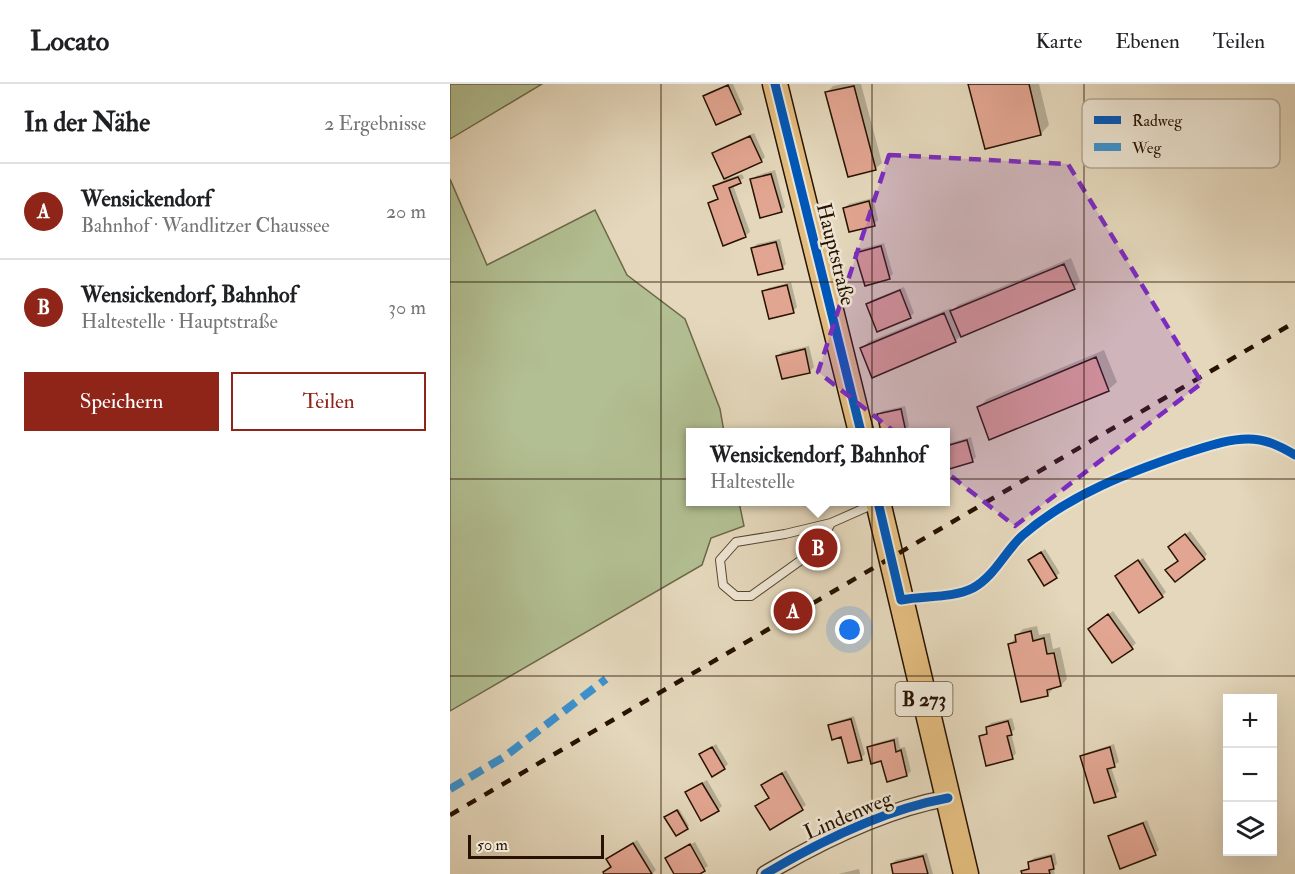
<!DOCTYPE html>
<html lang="de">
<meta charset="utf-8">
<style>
body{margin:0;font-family:"IM FELL Double Pica",serif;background:#f2f2f2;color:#202124}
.controls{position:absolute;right:18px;bottom:18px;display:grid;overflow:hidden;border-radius:0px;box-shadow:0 6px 24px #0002}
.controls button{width:54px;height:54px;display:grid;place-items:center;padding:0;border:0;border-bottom:2px solid #e0e0e0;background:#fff;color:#202124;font:30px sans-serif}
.scale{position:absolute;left:18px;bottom:15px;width:136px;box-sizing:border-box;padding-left:6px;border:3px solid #271200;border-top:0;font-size:16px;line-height:21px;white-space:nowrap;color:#271200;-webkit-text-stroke:4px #ede5d3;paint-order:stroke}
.you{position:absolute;left:400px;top:546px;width:21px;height:21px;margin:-15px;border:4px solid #fff;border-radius:50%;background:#1a73e8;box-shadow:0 0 0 9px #1a73e833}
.badge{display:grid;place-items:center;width:39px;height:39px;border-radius:50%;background:#8f2418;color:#fff;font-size:20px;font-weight:700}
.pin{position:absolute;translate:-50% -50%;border:3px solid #fff;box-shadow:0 2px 6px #0006}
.popup{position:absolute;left:236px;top:344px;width:264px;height:78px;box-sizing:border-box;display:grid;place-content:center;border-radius:0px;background:#fff;filter:drop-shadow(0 2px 4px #0005);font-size:20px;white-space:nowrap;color:#757577}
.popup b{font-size:22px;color:#202124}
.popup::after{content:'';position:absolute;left:50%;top:100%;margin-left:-12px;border:12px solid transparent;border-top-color:#fff}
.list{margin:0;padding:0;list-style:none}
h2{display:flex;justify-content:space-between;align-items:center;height:78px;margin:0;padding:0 24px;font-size:26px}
h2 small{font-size:20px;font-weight:400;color:#757577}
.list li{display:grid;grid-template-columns:39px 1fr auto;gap:18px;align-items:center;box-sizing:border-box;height:96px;padding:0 24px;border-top:2px solid #e0e0e0}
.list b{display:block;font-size:22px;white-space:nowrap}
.list p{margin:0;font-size:20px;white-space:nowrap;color:#757577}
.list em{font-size:20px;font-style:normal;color:#757577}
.actions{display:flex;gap:12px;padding:18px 24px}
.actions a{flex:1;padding:14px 0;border:2px solid #8f2418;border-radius:0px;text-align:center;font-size:21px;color:#8f2418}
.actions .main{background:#8f2418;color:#fff}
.icon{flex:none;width:33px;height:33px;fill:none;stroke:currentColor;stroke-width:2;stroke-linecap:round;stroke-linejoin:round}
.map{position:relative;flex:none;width:845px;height:790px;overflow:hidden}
header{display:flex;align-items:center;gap:36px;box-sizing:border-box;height:84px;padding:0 30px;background:#fff;border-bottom:2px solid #e0e0e0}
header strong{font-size:28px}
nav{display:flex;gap:33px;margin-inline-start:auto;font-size:21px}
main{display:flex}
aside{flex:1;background:#fff}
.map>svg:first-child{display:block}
.green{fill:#b2bf92;stroke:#6c6849;stroke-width:1.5}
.shadow{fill:#0003}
.building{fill:#e2a591;stroke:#271200;stroke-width:1.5}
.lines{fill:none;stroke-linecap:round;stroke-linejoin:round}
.lane-casing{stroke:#56432f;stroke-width:10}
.street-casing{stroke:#56432f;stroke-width:18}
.primary-casing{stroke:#271200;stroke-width:27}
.lane{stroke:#ede5d3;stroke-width:8}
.street{stroke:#ede5d3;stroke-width:15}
.primary{stroke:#e2bc7e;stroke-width:24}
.rail{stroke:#271200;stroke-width:4.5;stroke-dasharray:10 10;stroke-linecap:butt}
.quiet{stroke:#3b92d0;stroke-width:8;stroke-dasharray:15 8;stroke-linecap:butt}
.cycleway-casing{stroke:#ede5d3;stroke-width:13}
.cycleway{stroke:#0057b8;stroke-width:9}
.marked{fill:#7b2cbf;fill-opacity:0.2;stroke:#7b2cbf;stroke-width:4.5;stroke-dasharray:12 8;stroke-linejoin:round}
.grid{fill:none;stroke:#271200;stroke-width:1.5;stroke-opacity:0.55}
.labels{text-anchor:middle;stroke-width:5;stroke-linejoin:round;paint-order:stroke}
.shield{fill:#ede5d3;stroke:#62513f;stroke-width:1.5}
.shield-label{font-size:20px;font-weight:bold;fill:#271200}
.street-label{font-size:21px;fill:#271200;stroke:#ede5d3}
.key{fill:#ede5d3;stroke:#b2a694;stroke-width:1.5}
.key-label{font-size:16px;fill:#271200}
</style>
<header>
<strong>Locato</strong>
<nav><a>Karte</a><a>Ebenen</a><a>Teilen</a></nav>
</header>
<main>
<aside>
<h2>In der Nähe<small>2 Ergebnisse</small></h2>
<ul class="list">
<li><span class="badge">A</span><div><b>Wensickendorf</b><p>Bahnhof · Wandlitzer Chaussee</p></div><em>20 m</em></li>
<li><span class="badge">B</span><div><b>Wensickendorf, Bahnhof</b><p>Haltestelle · Hauptstraße</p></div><em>30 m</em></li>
</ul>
<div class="actions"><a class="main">Speichern</a><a>Teilen</a></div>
</aside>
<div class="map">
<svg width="845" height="790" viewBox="0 0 845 790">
<rect width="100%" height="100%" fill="#e4d7bb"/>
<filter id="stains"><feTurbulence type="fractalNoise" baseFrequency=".00333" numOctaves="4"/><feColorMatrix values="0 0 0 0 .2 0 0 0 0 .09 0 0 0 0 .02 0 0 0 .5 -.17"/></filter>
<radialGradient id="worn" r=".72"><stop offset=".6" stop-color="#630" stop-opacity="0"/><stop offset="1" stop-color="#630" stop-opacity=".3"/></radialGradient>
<path class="green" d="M0 0H92L0 55Z
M0 95 37 181 145 126 177 191 235 235 270 325 274 348H240V418H289L294 442 261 454 252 481 0 627Z"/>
<path class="shadow" d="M278 0H283L294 25 290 29 255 12 259 8Z
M393 0H411L432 79 425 85 376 9 383 2Z
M520 0H589L599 41 591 50Z
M304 49 315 73 311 77 276 93 277 95 292 90 294 94 283 101 300 148 295 152 260 120 269 113 265 102 276 95 264 69 268 65Z
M325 86 335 123 331 127 302 96 306 92Z
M423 114 428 136 424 140 395 124 399 120Z
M330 155 336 180 332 184 303 164 307 160Z
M434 159 443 190 439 194 407 169 411 165Z
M621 174 630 197 624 204 512 251 505 257 412 265 418 258 501 224 502 228 508 221Z
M341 198 347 223 343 227 313 208 318 204Z
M454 203 464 229 460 233 417 220 422 216Z
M359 262 364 283 360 287 328 272 332 268Z
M654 266 667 298 658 306 529 323 537 315Z
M455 322 459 342 455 346 432 348 428 331 432 327Z
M521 353 526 373 522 377 496 385V360Z
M740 447 757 470 754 474 730 476 724 460Z
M595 465 610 489 595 500 580 476Z
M693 474 716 508 712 512 671 489Z
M663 527 686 559 682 563 644 541Z
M587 542 589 551 600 549 603 565 610 563 617 595 611 601 604 603 598 611 560 560 573 545Z
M404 632 415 670 411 674 392 652 379 642 384 638Z
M562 634 565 645 561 649 566 669 562 674 530 653 538 648 537 643 541 639Z
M448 653 450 664 455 663 461 687 457 691 432 676 419 664 423 660Z
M266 660 278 680 274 684 251 671Z
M664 660 669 678 661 683 669 707 665 711 631 673 636 669Z
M336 686 356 721 320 744 307 722 320 713 313 701Z
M257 696 272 722 268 726 241 705Z
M229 725 239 742 226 750 218 732Z
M697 736 709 766 705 770 659 753 663 749Z
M187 756 206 786 202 790H155L154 788 162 782 158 775Z
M245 758 258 782 247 790H226L221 771Z
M477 769 483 790H445L442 780 446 776Z
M605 769 607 780 603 784 605 790H573V788L580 783 579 778 584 774Z
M409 785 410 790H388Z"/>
<path class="building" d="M518 0H579L591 51 535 65Z
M278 1 291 30 266 41 253 12Z
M404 2 426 86 398 93 375 8Z
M300 52 312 78 274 95 262 69Z
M321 90 332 128 310 134 300 95Z
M288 93 291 99 279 104 296 153 273 162 258 119 268 115 263 102Z
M419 117 425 142 399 148 393 124Z
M326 158 333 185 308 191 301 164Z
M431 162 440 195 415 202 405 169Z
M614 180 625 205 511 253 500 227Z
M337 201 344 229 319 235 312 207Z
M450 206 461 234 427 248 416 220Z
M494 229 506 258 422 294 410 264Z
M355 265 360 289 332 295 326 272Z
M646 273 659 307 539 356 527 323Z
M451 325 456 348H431L427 330Z
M517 356 523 378 496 386V362Z
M735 450 755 475 725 498 715 486 728 477 718 463Z
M591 468 607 494 594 502 578 476Z
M688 476 713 513 689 529 665 492Z
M658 530 683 565 662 579 638 545Z
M581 547 583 557 594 554 597 570 604 569 611 602 597 606 598 612 571 618 558 560 566 558 565 551Z
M401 635 412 676 398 679 391 653 382 656 378 641Z
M558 637 562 651 557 652 563 675 536 682 529 652 537 650 536 643Z
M444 656 446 668 451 666 457 692 437 698 431 677 421 680 417 663Z
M262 663 275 685 262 693 249 670Z
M660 663 665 683 657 685 666 713 644 719 630 672Z
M332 689 353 726 320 746 305 722 319 714 311 701Z
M252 699 269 727 251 737 235 708Z
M227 726 238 745 226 752 214 733Z
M693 739 706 771 670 785 658 752Z
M183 759 202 790H154L153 788 161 783 156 775Z
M240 760 255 787 250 790H224L215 774Z
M473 772 478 790H443L441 780Z
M601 772 604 785 599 786 600 790H572L571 787 579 785 578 778Z"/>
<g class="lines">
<g class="lane-casing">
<path id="lane" d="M381 439 368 464 301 512H286L273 501 270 476 286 458 335 450 381 439 424 420
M455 515C477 510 502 514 522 504 545 493 555 467 572 451 611 416 661 398 709 378"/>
</g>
<g class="street-casing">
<path id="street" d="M315 790C369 758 436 725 498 714"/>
</g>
<g class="primary-casing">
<path id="primary" d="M325 0 411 348
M428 418 516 790"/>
</g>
<use href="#lane" class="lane"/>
<use href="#street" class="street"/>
<use href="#primary" class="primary"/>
<path class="rail" d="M0 731 845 238"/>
<path class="quiet" d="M0 705 54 673 156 595"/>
<g class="cycleway-casing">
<path id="cycleway" d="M325 0 411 348
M428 418 451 516C474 511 501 515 523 504 545 492 555 467 573 451 619 411 679 388 736 369 756 363 777 355 798 355 816 355 830 362 845 371
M315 790C369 758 436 725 498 714"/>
</g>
<use href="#cycleway" class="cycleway"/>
</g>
<path class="marked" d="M439 71 618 80 752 299 565 442 368 288Z"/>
<path class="grid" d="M211 0V790M422 0V790M634 0V790M0 198H845M0 395H845M0 592H845"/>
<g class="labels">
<rect class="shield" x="445.5" y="598" width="57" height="34" rx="4.5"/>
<g class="shield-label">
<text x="474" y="622">B 273</text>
</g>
<g class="street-label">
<text transform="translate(386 170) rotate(76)" y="7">Hauptstraße</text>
<text transform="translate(398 731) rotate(-23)" y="7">Lindenweg</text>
</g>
</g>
<rect x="632" y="15" width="198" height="69" rx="9" class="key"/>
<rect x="644" y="32" width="27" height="8" fill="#0057b8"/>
<rect x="644" y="59" width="27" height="8" fill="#3b92d0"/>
<g class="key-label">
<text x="682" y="42">Radweg</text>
<text x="682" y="69">Weg</text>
</g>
<rect width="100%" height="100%" filter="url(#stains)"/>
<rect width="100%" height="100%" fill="url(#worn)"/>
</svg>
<div class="controls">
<button>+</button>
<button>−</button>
<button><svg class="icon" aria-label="layers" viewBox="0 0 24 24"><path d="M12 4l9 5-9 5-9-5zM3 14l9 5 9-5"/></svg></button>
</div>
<div class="scale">50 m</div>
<div class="you"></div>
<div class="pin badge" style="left:343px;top:527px">A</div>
<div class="pin badge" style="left:368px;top:464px">B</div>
<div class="popup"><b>Wensickendorf, Bahnhof</b>Haltestelle</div>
</div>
</main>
